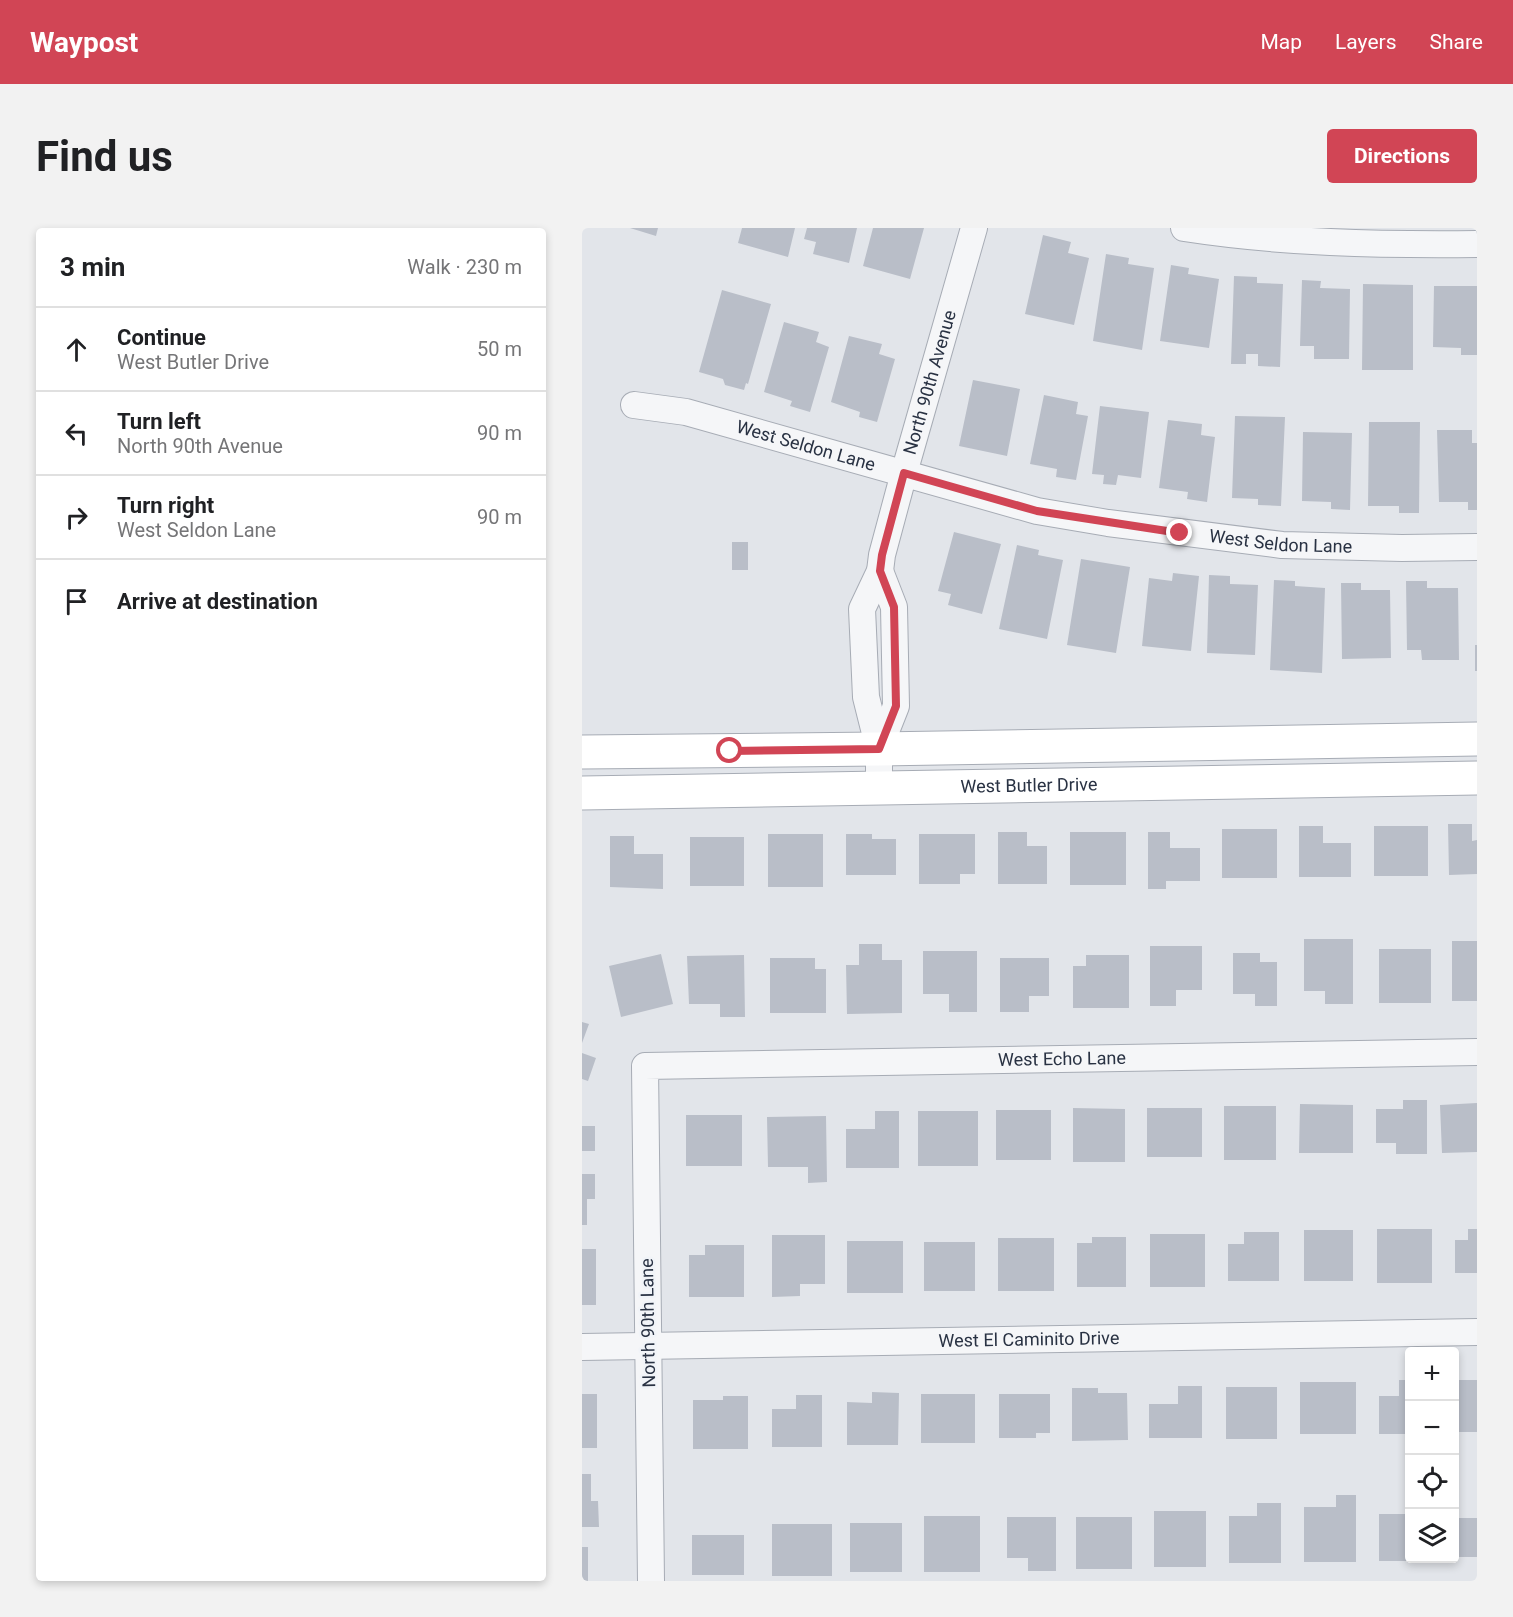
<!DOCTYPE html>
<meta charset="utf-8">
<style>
body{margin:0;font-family:Roboto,sans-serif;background:#f2f2f2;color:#202124}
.controls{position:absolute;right:18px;bottom:18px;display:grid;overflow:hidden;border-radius:6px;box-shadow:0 3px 9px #0003}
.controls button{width:54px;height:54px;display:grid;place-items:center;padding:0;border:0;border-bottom:2px solid #e0e0e0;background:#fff;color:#202124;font:30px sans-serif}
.stop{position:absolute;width:18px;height:18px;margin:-14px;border:4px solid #d14555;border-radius:50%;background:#fff}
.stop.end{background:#d14555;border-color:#fff;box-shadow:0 2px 6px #0008}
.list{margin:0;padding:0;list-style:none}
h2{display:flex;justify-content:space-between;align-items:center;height:78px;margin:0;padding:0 24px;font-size:26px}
h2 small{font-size:20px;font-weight:400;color:#757577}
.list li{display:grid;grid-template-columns:39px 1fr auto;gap:18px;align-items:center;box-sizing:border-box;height:84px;padding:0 24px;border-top:2px solid #e0e0e0}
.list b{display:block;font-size:22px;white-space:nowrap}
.list p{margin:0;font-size:20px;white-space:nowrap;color:#757577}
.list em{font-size:20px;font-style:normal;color:#757577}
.icon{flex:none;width:33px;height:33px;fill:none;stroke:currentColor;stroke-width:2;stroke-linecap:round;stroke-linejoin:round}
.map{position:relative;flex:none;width:895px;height:1353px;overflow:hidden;border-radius:6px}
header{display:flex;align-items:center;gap:36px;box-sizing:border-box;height:84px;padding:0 30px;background:#d14555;color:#fff}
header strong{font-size:28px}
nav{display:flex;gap:33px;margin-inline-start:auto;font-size:21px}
.intro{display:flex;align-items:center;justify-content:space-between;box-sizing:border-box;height:144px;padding:0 36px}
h1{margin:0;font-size:42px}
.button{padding:15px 27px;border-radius:6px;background:#d14555;color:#fff;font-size:21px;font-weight:700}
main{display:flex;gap:36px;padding:0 36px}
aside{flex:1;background:#fff;border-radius:6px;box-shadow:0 3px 9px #0003}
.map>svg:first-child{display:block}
.building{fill:#b9bec8}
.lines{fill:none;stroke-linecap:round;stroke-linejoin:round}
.street-casing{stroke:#a7acb5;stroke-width:28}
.secondary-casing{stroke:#a7acb5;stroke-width:35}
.street{stroke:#f5f6f8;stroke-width:26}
.secondary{stroke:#fff;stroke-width:33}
.route{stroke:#d14555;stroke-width:8}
.labels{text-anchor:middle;stroke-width:5;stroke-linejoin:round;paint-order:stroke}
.street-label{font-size:18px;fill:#293243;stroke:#f1f4f8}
</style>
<header>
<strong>Waypost</strong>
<nav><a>Map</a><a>Layers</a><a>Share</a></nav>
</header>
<div class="intro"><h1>Find us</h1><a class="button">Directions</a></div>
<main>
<aside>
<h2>3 min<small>Walk · 230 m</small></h2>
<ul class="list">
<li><svg class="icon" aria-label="ahead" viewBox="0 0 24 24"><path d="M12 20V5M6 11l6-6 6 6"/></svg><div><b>Continue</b><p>West Butler Drive</p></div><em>50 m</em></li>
<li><svg class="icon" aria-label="left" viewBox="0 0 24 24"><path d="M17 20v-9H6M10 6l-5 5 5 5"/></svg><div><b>Turn left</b><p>North 90th Avenue</p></div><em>90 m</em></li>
<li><svg class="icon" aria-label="right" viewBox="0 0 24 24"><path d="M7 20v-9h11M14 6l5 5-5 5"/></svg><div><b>Turn right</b><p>West Seldon Lane</p></div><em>90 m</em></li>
<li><svg class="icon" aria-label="arrive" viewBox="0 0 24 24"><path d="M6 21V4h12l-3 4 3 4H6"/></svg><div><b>Arrive at destination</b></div></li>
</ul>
</aside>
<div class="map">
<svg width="895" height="1353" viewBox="0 0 895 1353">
<rect width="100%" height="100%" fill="#e2e5ea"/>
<path class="building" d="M48 0H76L74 8Z
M160 0H213L206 29 156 15Z
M225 0H275L267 35 231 26 234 14 222 11Z
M291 0H342L328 51 281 38Z
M461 7 489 14 486 25 507 30 492 97 443 86Z
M524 26 547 30 546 36 572 40 560 122 511 113Z
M589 37 607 40 606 46 637 51 627 120 578 113Z
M652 48 675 49V55L701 56 698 139 676 138V126H664V136H649Z
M720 52 739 53 738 60 768 61 767 131H732V118H718Z
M781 56 831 57V142H780Z
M852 58H895V127H879V120L851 119Z
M140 62 189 76 166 156 164 155 162 162 143 157 141 151 117 144Z
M202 94 237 104 234 114 247 119 228 184 208 178 210 173 182 164Z
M267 108 300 116 297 126 313 131 295 194 277 189 278 184 249 174Z
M391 152 438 161 425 228 377 218Z
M462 167 496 174 494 186 506 188 494 252 474 249 475 241 448 236Z
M518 178 567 184 559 250 536 247 534 257 521 256 522 247 510 246Z
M653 188 703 189 699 278 676 277V271L650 270Z
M586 192 620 196 619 207 633 209 625 274 605 271 606 264 577 260Z
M787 194H838L837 285H817V278H786Z
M855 202H890V215H895V282H886V274H857Z
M721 204 770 205 768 282 749 281V274L720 273Z
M372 304 419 316 400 386 366 377 369 366 356 363Z
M150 314H166V342H150Z
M435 317 457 322 456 327 481 332 465 411 417 401Z
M499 331 548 339 534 425 485 417Z
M591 345 617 348 609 423 560 418 567 350 590 353Z
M627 347 648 348V356L676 357 673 427 625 425Z
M692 352 713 353V358L743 360 740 445 688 442Z
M824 353H845V360H876L877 432H840L839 422H825Z
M759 355H779V362H808L809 430 760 431Z
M893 417H895V443H893Z
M866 596H890V613L895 612V646L867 647Z
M717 598H741V615H769V649H717Z
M792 598H846V648H792Z
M640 601H695V650H640Z
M416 604H445V618H465V656H416Z
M488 604H544V657H488Z
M566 604H588V620H618V653H584V661H566Z
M186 606H241V659H186Z
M264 606H290V611H314V647H264Z
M337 606H393V646H378V656H337Z
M28 608H52V626H81V661L28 659Z
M108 609H162V658H108Z
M722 711H771V776H743V763H722Z
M870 713H895V773H870Z
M277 716H300V732H320V785L265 786 264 737H277Z
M568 718H620V762H594V778H568Z
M797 721H849V775H797Z
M341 723H395V784H367V766H341Z
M651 725H678V734H695V778H673V766H651Z
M79 726 91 776 39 789 27 738Z
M162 727 163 789H138V776H107L105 728Z
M504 727H547V780H491V738H504Z
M188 730H233V741H244V785H188Z
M418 730H467V768H447V784H418Z
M0 794 7 796 0 815Z
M0 825 14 830 6 853 0 851Z
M821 872H845V926H814V915H794V881H821Z
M895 875V924L860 925 858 877Z
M718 876 771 877V925H717Z
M642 878H694V932H642Z
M491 880 543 881V934H491Z
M565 880H620V929H565Z
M414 882H469V932H414Z
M293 883H317V940H264V901H293Z
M336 883H396V938H336Z
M104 887H160V938H104Z
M244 888 245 954 226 955V939H186L185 889Z
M0 898H13V923H0Z
M0 946H13V971H5V997H0Z
M795 1001H850V1055H795Z
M886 1001H895V1045H873V1012H886Z
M722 1002H771V1053H722Z
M662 1004H697V1053H646V1016H662Z
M568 1006H623V1059H568Z
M190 1007H243V1056H218V1068L190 1069Z
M510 1009H544V1059H495V1015H510Z
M416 1010H472V1063H416Z
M265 1013H321V1065H265Z
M342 1014H393V1063H342Z
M123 1017H162V1069H107V1027H123Z
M0 1021H14V1077H0Z
M817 1152H828V1206H797V1168H817Z
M872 1152H895V1204H872Z
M718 1154H774V1206H718Z
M596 1158H620V1210H567V1176H596Z
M644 1159H695V1211H644Z
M490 1160H516V1165H545L546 1212 490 1213Z
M290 1164 317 1165 316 1217H265V1174L290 1175Z
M0 1166H15V1220H0Z
M339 1166H393V1215H339Z
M417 1166H468V1205H454V1210H417Z
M214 1167H240V1219H190V1181H214Z
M141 1168H166V1221H111V1172H141Z
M0 1246H9V1273H16L17 1299H0Z
M754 1267H774V1334H722V1279H754Z
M675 1275H699V1335H647V1288H675Z
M572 1283H624V1339H572Z
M797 1286H828V1330H852V1333H797Z
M342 1288H398V1344H342Z
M425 1289H474V1343H446V1330H425Z
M494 1289H550V1341H494Z
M873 1290H895V1329H872Z
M268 1295H320V1344H268Z
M190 1296H250V1348H190Z
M110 1307H162V1347H110Z
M0 1319H6V1353H0Z"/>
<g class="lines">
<g class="street-casing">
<g id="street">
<path d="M602 0C699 15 797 17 895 16"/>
<path id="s1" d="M52 177 104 184 455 283 526 295 700 317 820 320 895 319"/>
<path d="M297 521 314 478 312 379 298 343"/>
<path id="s2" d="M297 560V521L284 469 280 381 298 343 300 327 322 245 392 0"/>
<path id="s3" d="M0 1119 895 1104"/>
<path id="s4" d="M69 1353 63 838 895 824"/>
</g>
</g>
<g class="secondary-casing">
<g id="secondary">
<path d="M0 524 297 521 895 511"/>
<path id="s5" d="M0 565 895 550"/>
</g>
</g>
<use href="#street" class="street"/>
<use href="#secondary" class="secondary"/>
</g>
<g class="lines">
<path class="route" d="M148 523 297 521 314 478 312 379 298 343 300 327 322 245 455 283 598 305"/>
</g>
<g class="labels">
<g class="street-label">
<text dy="6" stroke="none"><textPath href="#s2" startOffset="418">North 90th Avenue</textPath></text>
<text dy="6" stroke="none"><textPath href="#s1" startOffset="177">West Seldon Lane</textPath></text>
<text dy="6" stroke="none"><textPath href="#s1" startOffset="663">West Seldon Lane</textPath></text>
<text dy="6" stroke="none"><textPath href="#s5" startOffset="447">West Butler Drive</textPath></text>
<text dy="6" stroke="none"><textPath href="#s4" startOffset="932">West Echo Lane</textPath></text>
<text transform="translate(66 1095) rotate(-91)" y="6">North 90th Lane</text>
<text dy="6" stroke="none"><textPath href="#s3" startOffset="447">West El Caminito Drive</textPath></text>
</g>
</g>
</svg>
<div class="controls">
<button>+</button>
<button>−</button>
<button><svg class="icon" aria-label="locate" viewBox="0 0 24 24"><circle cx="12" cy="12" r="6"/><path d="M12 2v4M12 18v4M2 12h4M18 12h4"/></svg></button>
<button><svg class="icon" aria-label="layers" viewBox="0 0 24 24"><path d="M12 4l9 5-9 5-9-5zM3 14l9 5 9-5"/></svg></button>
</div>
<div class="stop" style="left:148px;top:523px"></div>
<div class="stop end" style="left:598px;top:305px"></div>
</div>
</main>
